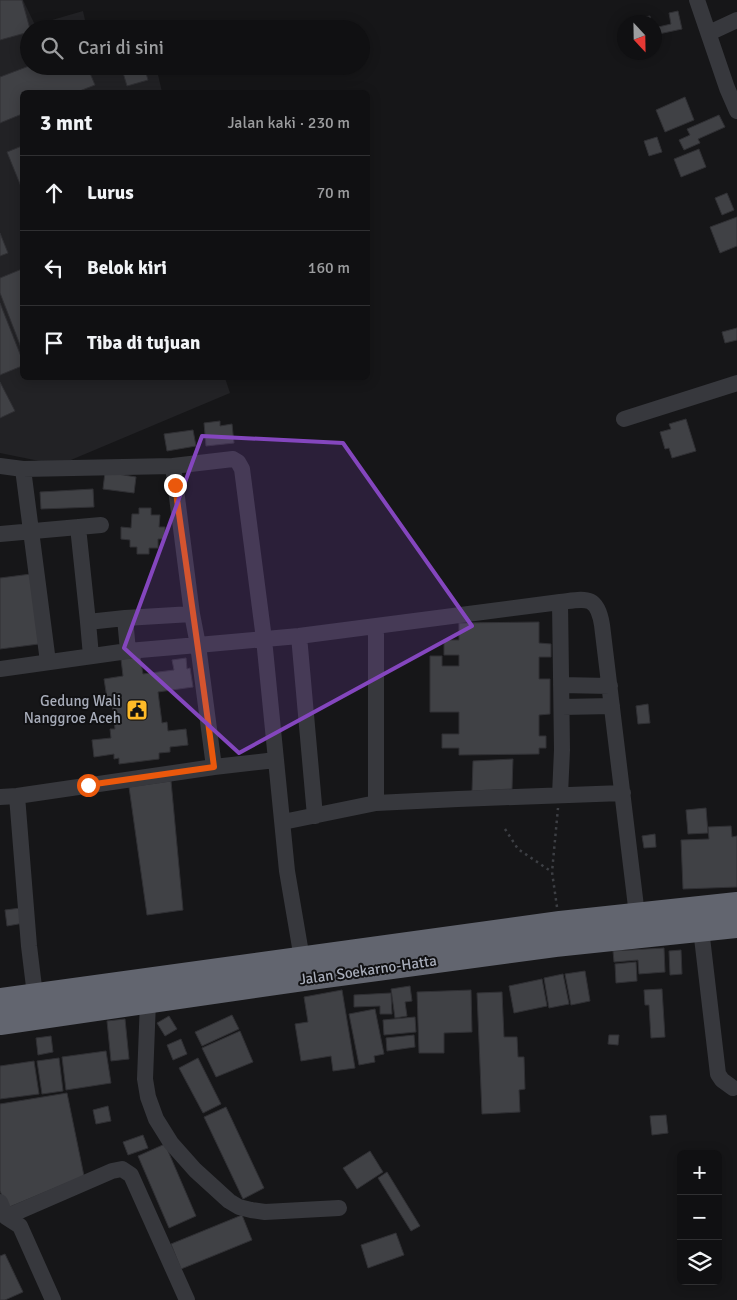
<!DOCTYPE html>
<html lang="id">
<meta charset="utf-8">
<style>
body{margin:0;font-family:Signika,sans-serif;background:#1e1e20;color:#f1f3f6}
.controls{position:absolute;right:15px;bottom:15px;display:grid;overflow:hidden;border-radius:8px;box-shadow:0 2px 12px #0003}
.controls button{width:45px;height:45px;display:grid;place-items:center;padding:0;border:0;border-bottom:1px solid #303032;background:#101012;color:#f1f3f6;font:25px sans-serif}
.compass{position:absolute;left:617px;top:15px;width:45px;height:45px;border-radius:50%;background:#101012;box-shadow:0 2px 12px #0003;rotate:158deg}
.stop{position:absolute;width:15px;height:15px;margin:-11px;border:4px solid #ea580c;border-radius:50%;background:#fff}
.stop.end{background:#ea580c;border-color:#fff;box-shadow:0 1px 5px #0008}
.list{margin:0;padding:0;list-style:none}
h2{display:flex;justify-content:space-between;align-items:center;height:65px;margin:0;padding:0 20px;font-size:21px}
h2 small{font-size:16px;font-weight:400;color:#9c9d9f}
.list li{display:grid;grid-template-columns:32px 1fr auto;gap:15px;align-items:center;box-sizing:border-box;height:75px;padding:0 20px;border-top:1px solid #303032}
.list b{display:block;font-size:19px;white-space:nowrap}
.list em{font-size:16px;font-style:normal;color:#9c9d9f}
.icon{flex:none;width:28px;height:28px;fill:none;stroke:currentColor;stroke-width:2;stroke-linecap:round;stroke-linejoin:round}
.map{position:relative;flex:none;width:737px;height:1300px;overflow:hidden}
.search{position:absolute;background:#101012;box-shadow:0 2px 12px #0003;left:20px;top:20px;width:350px;height:55px;display:flex;align-items:center;gap:12px;box-sizing:border-box;padding:0 18px;border-radius:28px;color:#9c9d9f;font-size:19px}
.panel{position:absolute;background:#101012;box-shadow:0 2px 12px #0003;left:20px;top:90px;width:350px;height:290px;border-radius:8px}
.map>svg:first-child{display:block}
.built{fill:#222225}
.building{fill:#404145;stroke:#303034}
.lines{fill:none;stroke-linecap:round;stroke-linejoin:round}
.path{stroke:#3d3f44;stroke-width:2.5;stroke-dasharray:2.5 4;stroke-linecap:butt}
.minor{stroke:#37383d;stroke-width:16}
.highway{stroke:#62656f;stroke-width:24}
.route{stroke:#ea580c;stroke-width:6}
.marked{fill:#8446be;fill-opacity:0.2;stroke:#8446be;stroke-width:4;stroke-linejoin:round}
.labels{text-anchor:middle;stroke-width:4;stroke-linejoin:round;paint-order:stroke}
.poi-label{font-size:15px;fill:#a7acb9;stroke:#111113;text-anchor:end}
.street-label{font-size:15px;fill:#a7acb9;stroke:#111113}
</style>
<div class="map">
<svg width="737" height="1300" viewBox="0 0 737 1300">
<rect width="100%" height="100%" fill="#161618"/>
<path class="built" d="M0 0H23L35 25 83 11 87 29H29V66H156L162 92H22V378H225L230 393 59 465 0 453Z"/>
<path class="building" d="M0 0H22L30 29H29V32L0 40Z
M678 11 682 29 654 35V28L671 24 669 13Z
M650 16 651 22H634L633 19Z
M29 66H87L95 85 77 92H22V114L0 123V77Z
M121 66H144L148 80 127 86Z
M685 97 694 120 665 132 656 110Z
M719 115 725 127 698 139 700 143 684 150 679 140 690 135 687 129Z
M657 137 662 152 649 156 644 141Z
M22 146V189L7 152Z
M699 149 706 167 681 177 674 159Z
M727 193 734 210 722 215 715 198Z
M737 217V246L720 253 710 227Z
M0 233 8 253 0 256Z
M22 269V350L0 293V278Z
M0 303 22 359V366L0 375Z
M737 328V340L725 343 722 332Z
M0 382 15 411 0 418Z
M686 419 696 451 672 458 669 448 665 449 660 432 671 429 669 424Z
M220 421V426L232 424 234 443 206 446 204 423Z
M193 430 196 446 167 451 164 434Z
M105 472 136 477 134 493 103 489Z
M93 489 94 507 41 509 40 492Z
M139 508H151V515H160L159 527H165V539H158V548H149V554H137V547H130V540L121 539V527L131 528 132 514H139Z
M31 574 39 644 0 649V578Z
M539 622V643L551 644V657H539V679H550V714L539 715V736H546V748H539V754L459 755V748H442V734H459V712H430V656H442V666H459V655H444V640H459V623Z
M140 657 143 674 174 670 172 660 186 658 187 669 190 668 193 687 158 692 162 723 167 722 168 731 186 729 188 745 170 747V752L159 753V759L119 764V758L114 759V754L94 757 92 740 111 738 110 729H115L111 698H107L104 679 123 676 121 659Z
M648 704 650 723 638 724 636 706Z
M513 759 512 789 472 791 473 761Z
M171 781 183 910 147 915 129 787Z
M706 808 708 833 688 834 686 810Z
M731 826 732 837 737 836V887L683 889 681 840 709 839 708 827Z
M655 834 656 847 644 848 642 836Z
M21 908 24 923 7 926 5 910Z
M664 948 665 972 639 974 638 960 614 962 613 951Z
M681 950 682 974 670 975 669 951Z
M636 962 637 981 616 983 615 964Z
M585 971 590 1001 571 1005 565 974Z
M563 974 569 1004 549 1008 544 978Z
M542 979 547 1006 514 1013 509 986Z
M410 986 412 1001 405 1002 407 1016 395 1018 391 989Z
M662 989 665 1037 651 1038 649 1005H645L644 990Z
M342 990 355 1068 333 1071 331 1056 301 1061 295 1024 308 1022 304 997Z
M471 990 472 1032 444 1033V1053H419L417 992Z
M502 992 504 1037H517L518 1057H524L525 1089 519 1090 520 1112 482 1114 477 993Z
M391 993 392 1014H380V1006L354 1007V995Z
M375 1009 384 1054 374 1056 375 1062 359 1065 349 1014Z
M232 1015 239 1029 202 1046 195 1032Z
M169 1016 177 1029 165 1036 157 1023Z
M415 1017 416 1032 384 1035 383 1020Z
M125 1019 129 1059 111 1061 107 1021Z
M240 1031 253 1062 216 1077 202 1048Z
M414 1035 415 1047 387 1051 386 1038Z
M609 1035H619L618 1045 608 1044Z
M51 1036 53 1052 38 1055 36 1038Z
M181 1039 187 1054 173 1060 167 1045Z
M106 1051 111 1083 66 1090 62 1057Z
M59 1058 63 1091 42 1094 37 1061Z
M198 1058 221 1104 203 1113 179 1068Z
M34 1061 39 1094 0 1099V1066Z
M67 1093 84 1176 7 1208 0 1191V1104Z
M108 1106 111 1121 96 1124 93 1110Z
M226 1107 264 1188 243 1199 204 1117Z
M666 1115 668 1133 652 1135 650 1116Z
M143 1135 148 1148 128 1155 123 1142Z
M165 1144 196 1216 169 1228 138 1156Z
M370 1151 383 1172 357 1189 343 1168Z
M387 1172 420 1226 411 1231 378 1178Z
M242 1215 252 1240 181 1269 171 1244Z
M396 1233 404 1255 368 1268 361 1245Z
M5 1254 23 1292 5 1300H0V1256Z"/>
<g class="lines">
<path class="path" d="M505 829 518 849 552 872
M557 907 552 872 558 808"/>
<path class="minor" d="M697 0 727 88 737 111
M709 33 737 20
M624 419 737 383
M0 466 23 469
M173 466 192 614 198 645 299 636 560 602C585 599 597 594 602 625L637 915
M78 527 88 622
M0 534 101 525
M125 618 128 651
M376 627V803
M299 636 315 816
M91 656 88 622 125 618 192 614
M48 662 23 469 173 466 233 459 238 462 242 469 264 639 276 760
M0 669 128 651 198 645 214 767
M561 685 610 686
M562 707 612 706
M560 795 562 750 560 602
M17 796 29 946 35 995
M0 797 17 796 214 767 276 760 287 871 302 959
M283 822 376 803 458 799 623 793
M701 929 718 1074 722 1080 733 1088
M148 1001 145 1079 148 1097 156 1119 171 1143 195 1170 229 1201 239 1207 251 1210 265 1212 339 1208
M0 1202 6 1217 20 1226 53 1300
M6 1217 112 1171 122 1169 131 1175 187 1300"/>
<path class="highway" d="M0 1000 560 923 737 904
M0 1023 310 978 555 945 737 926"/>
</g>
<g class="lines">
<path class="route" d="M88 785 214 767C202 673 188 579 175 485"/>
</g>
<path class="marked" d="M202 436 343 443 472 626 239 753 124 648Z"/>
<defs>
<g id="civic-square" transform="scale(1.125)"><rect x="-9" y="-9" width="18" height="18" rx="4" fill="#feba28" stroke="#111113"/><path d="M-.6-6.5H3V-4.5H.6V-3L4-1V1h2V6H-6V1h2V-1L-.6-3ZM-1.2 2.5V6h2.4V2.5Z" fill="#111"/></g>
</defs>
<g fill-rule="evenodd">
<use href="#civic-square" x="137" y="710"/>
</g>
<g class="labels">
<g class="poi-label">
<text x="121" y="706">Gedung Wali<tspan x="121" dy="17">Nanggroe Aceh</tspan></text>
</g>
<g class="street-label">
<text transform="translate(368 970) rotate(-8)" y="5">Jalan Soekarno-Hatta</text>
</g>
</g>
</svg>
<div class="controls">
<button>+</button>
<button>−</button>
<button><svg class="icon" aria-label="layers" viewBox="0 0 24 24"><path d="M12 4l9 5-9 5-9-5zM3 14l9 5 9-5"/></svg></button>
</div>
<svg class="compass" viewBox="-18 -18 36 36"><path d="M0-13l5 13h-10z" fill="#e53935"/><path d="M0 13l5-13h-10z" fill="#9c9d9f"/></svg>
<div class="stop" style="left:88px;top:785px"></div>
<div class="stop end" style="left:175px;top:485px"></div>
<div class="search"><svg class="icon" aria-label="search" viewBox="0 0 24 24"><circle cx="10" cy="10" r="6"/><path d="M15 15l6 6"/></svg>Cari di sini</div>
<section class="panel">
<h2>3 mnt<small>Jalan kaki · 230 m</small></h2>
<ul class="list">
<li><svg class="icon" aria-label="ahead" viewBox="0 0 24 24"><path d="M12 20V5M6 11l6-6 6 6"/></svg><div><b>Lurus</b></div><em>70 m</em></li>
<li><svg class="icon" aria-label="left" viewBox="0 0 24 24"><path d="M17 20v-9H6M10 6l-5 5 5 5"/></svg><div><b>Belok kiri</b></div><em>160 m</em></li>
<li><svg class="icon" aria-label="arrive" viewBox="0 0 24 24"><path d="M6 21V4h12l-3 4 3 4H6"/></svg><div><b>Tiba di tujuan</b></div></li>
</ul>
</section>
</div>
